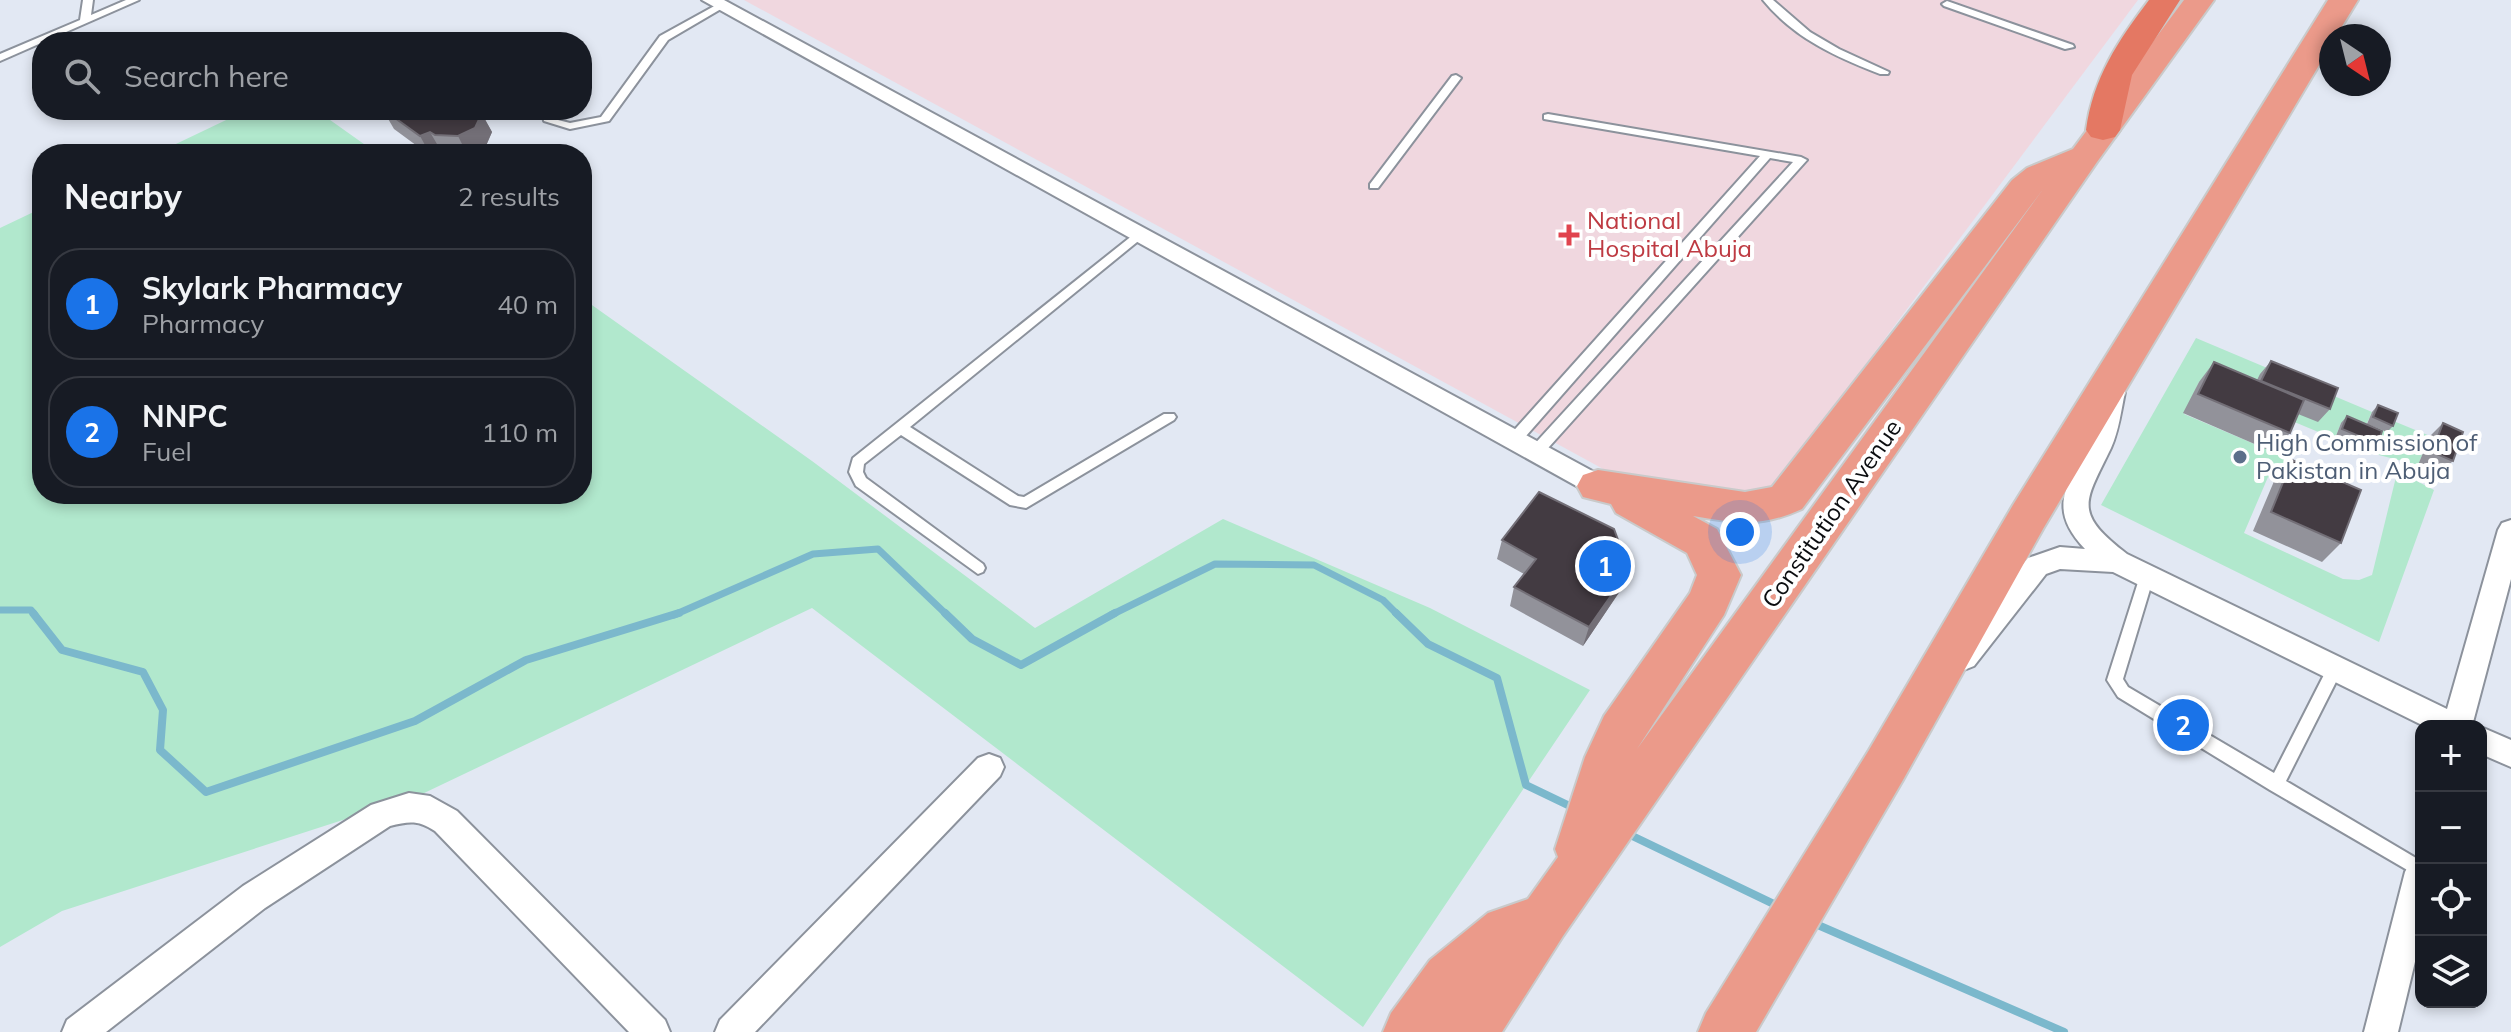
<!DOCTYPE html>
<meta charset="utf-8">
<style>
body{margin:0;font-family:Mulish,sans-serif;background:#242831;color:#f1f3f6}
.controls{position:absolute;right:24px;bottom:24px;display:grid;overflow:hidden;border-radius:16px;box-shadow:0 4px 12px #0003}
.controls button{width:72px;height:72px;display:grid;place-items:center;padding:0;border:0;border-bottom:2px solid #363941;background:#171b24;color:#f1f3f6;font:40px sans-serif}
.compass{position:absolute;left:2319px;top:24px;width:72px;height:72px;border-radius:50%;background:#171b24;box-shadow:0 4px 12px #0003;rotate:145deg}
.you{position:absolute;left:1740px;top:532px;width:28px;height:28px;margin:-20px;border:6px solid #fff;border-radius:50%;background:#1a73e8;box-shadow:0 0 0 12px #1a73e833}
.badge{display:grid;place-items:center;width:52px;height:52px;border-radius:50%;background:#1a73e8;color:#fff;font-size:26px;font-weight:700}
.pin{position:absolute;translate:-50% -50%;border:4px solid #fff;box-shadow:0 2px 8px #0006}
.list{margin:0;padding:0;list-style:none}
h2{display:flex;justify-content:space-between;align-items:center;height:104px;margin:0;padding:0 32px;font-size:34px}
h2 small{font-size:26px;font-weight:400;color:#9ea1a6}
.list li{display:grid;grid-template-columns:52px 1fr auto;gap:24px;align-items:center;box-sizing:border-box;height:112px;margin:0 16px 16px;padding:0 16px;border:2px solid #363941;border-radius:32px}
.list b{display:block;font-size:30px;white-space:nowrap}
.list p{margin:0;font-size:26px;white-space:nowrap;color:#9ea1a6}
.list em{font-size:26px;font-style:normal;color:#9ea1a6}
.icon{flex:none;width:44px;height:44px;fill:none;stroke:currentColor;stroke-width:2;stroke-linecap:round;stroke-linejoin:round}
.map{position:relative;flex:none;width:2511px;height:1032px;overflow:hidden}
.search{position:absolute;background:#171b24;box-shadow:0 4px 12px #0003;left:32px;top:32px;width:560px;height:88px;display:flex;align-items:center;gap:20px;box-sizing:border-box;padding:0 28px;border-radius:32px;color:#9ea1a6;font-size:30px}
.panel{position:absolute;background:#171b24;box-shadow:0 4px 12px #0003;left:32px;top:144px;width:560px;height:360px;border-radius:32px}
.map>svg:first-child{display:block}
.medical{fill:#f0d7df}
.green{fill:#b1e8cd}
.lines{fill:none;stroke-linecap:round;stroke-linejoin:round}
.stream-far1{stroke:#7bb8cc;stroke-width:7}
.stream{stroke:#7bb8cc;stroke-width:8}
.service-casing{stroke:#8c929c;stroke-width:4}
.minor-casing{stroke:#8c929c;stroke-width:4}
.primary-casing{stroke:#c9caca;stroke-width:4}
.trunk-casing{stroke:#c9caca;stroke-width:4}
.service{fill:#fff;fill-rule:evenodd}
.minor{fill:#fff;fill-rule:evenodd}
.primary{fill:#eb9a8a;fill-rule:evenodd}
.trunk{fill:#e47863;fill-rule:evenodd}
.wall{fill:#92929a}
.shaded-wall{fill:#736f77}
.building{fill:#433b42;stroke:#736f77;stroke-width:2}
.health-dot{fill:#e0444e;stroke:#fff;stroke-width:3}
.service-dot{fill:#5c6f8a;stroke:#fff;stroke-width:3}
.labels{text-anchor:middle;stroke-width:8;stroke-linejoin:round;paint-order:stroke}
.health-label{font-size:24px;fill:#be3a42;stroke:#fff;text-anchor:start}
.service-label{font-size:24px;fill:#4e5e75;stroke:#fff;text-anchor:start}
.street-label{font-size:24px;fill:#0b0d10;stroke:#fff}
</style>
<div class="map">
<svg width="2511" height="1032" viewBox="0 0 2511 1032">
<rect width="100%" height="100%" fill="#e2e8f3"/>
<path class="medical" d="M744 0H2138L1765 499 1605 470Z"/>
<path class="green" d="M247 110H316L378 154H155Z
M42 208V494H582V298L812 461 1035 628 1223 519 1430 608 1590 690 1363 1027 812 608 420 795 62 911 0 947V228Z
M2196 338 2372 412 2363 432 2341 423 2336 436H2328L2199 382 2184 414 2327 475 2329 503 2268 477 2244 533 2343 579 2359 580 2372 575 2396 477 2411 478 2434 490 2379 642 2101 505Z
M2391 420 2430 436 2418 465 2371 453 2377 428 2387 432Z"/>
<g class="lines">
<path class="stream-far1" d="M0 610H31L35 615
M674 615 813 554 878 549 947 615
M1111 615 1215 564 1314 565 1383 600 1398 615"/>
<path class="stream" d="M33 613 62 650 143 672 163 710 160 750 206 792 415 721 526 660 679 613
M945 613 972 639 1021 665 1115 613
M1396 613 1428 644 1497 678 1526 785 1576 809
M1624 832 1782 908
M1811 922 2064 1032"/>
<g class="service-casing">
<path id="service" d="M83 0H93L91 15 126 0H139L0 61V54L80 20Z
M1763 0H1773L1810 32 1839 49 1889 72 1888 74H1880C1836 57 1794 38 1763 0Z
M1947 1 2073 45 2074 47 2065 49 1944 6 1942 4Z
M718 4 726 6 668 40 609 121 570 129 544 121 542 110H552L554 119 570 123 601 117 660 36Z
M1456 75 1461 78 1378 188H1370V184L1452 76Z
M1548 114 1801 157 1807 160 1540 457H1530L1528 453 1530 449 1793 162 1770 158 1518 445 1513 446 1506 441 1508 437 1760 156 1544 119V115Z
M1138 231 1142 232V238L910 427 1018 496 1024 497 1164 414H1174L1176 417 1174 420 1026 508 1010 505 901 435 864 464 863 472 866 478 983 564 985 568 983 572 978 574 856 486 849 472 853 458Z
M2147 570 2152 572 2154 576 2123 679 2128 687 2274 773 2330 663 2335 662 2340 663 2343 668 2286 781 2421 861V878L2270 790 2118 697 2107 680 2140 576 2142 572Z"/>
</g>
<g class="minor-casing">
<path id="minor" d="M702 0H724L1607 479 1611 486 1607 493 1598 496 1589 493Z
M2113 383 2122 386 2125 392C2121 411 2119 430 2111 448 2085 502 2072 512 2127 554L2447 709 2498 530 2502 523 2511 520V579L2472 726H2424L2113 572 2060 569 2046 574 1974 666 1964 670 1954 666 1950 658 1954 650 2028 558 2060 547 2085 549C2047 509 2067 487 2086 447 2094 430 2097 410 2101 392L2104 386Z
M2481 727 2511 740V767L2481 754Z
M989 754 1000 758 1004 767 1000 776 755 1032H715L720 1020 978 758Z
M409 793 430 796 457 811 665 1020 670 1032H629L435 831C419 820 409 821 390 826L265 908 106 1032H62L67 1020 243 886 371 805Z
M2421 857V937L2398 1032H2364L2405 872 2410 862Z"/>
</g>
<g class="primary-casing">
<path id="primary" d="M2184 0H2214L2097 162 1563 936 1502 1032H1383L1391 1013 1430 960 1488 913 1528 899 1558 857 1555 849 1585 757 1604 716 1690 593 1697 575 1687 553 1616 513 1611 504 1583 497 1577 486 1583 475 1598 470 1745 492 1772 487 2012 180 2027 168 2073 149ZM2044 188 1637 749 1724 615 1741 575 1717 529 1693 516C1737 523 1760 528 1802 509Z
M2328 0H2358L2336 36H2331V45L2043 529 1903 780 1756 1032H1698L1706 1013 1869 750 2013 505Z"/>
</g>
<g class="trunk-casing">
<path id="trunk" d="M2149 0H2180L2132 75 2120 130 2115 137 2103 140 2091 137 2086 130C2093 78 2118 41 2149 0Z"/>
</g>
<use href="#service" class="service"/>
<use href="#minor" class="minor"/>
<use href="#primary" class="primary"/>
<use href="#trunk" class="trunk"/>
</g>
<path class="wall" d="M383 110 482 114 492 132 485 148 473 154H444L441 151 436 154H428L394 129Z
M2271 361 2330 409 2318 422 2298 414 2290 433 2273 452 2183 413 2199 382 2214 362 2257 380 2260 374Z
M2378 405 2393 426 2387 432 2367 424 2372 412Z
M2347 416 2378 444 2372 450 2336 436 2341 423Z
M2443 423 2453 461 2439 474 2418 465 2430 436Z
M2292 460 2341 543 2322 562 2253 531 2275 479Z
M1502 540 1629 570 1622 588 1583 646 1510 606 1514 587 1524 574 1497 559Z"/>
<path class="shaded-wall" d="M468 110H490L482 114 492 132 485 148 473 154H467L458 136Z
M430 132 441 151 436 154H430L420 136Z
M1629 570 1622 588 1583 646 1589 627Z"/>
<path class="building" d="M384 110H478L482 113 475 128 458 136 435 135 430 132 420 136Z
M2271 361 2338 388 2330 409 2261 381Z
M2214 362 2304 400 2290 433 2198 394Z
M2378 405 2398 413 2393 426 2373 417Z
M2347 416 2382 431 2378 444 2342 429Z
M2443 423 2463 432 2453 461 2432 452Z
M2292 460 2361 490 2341 543 2271 512Z
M1539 492 1614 529 1629 570 1589 627 1514 587 1536 559 1502 540Z"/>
<path class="health-dot" d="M1565 223h8v8h8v8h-8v8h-8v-8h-8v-8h8z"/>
<circle class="service-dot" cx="2240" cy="457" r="8"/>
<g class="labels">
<g class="health-label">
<text x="1587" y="229">National<tspan x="1587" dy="28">Hospital Abuja</tspan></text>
</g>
<g class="service-label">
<text x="2256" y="451">High Commission of<tspan x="2256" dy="28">Pakistan in Abuja</tspan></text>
</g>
<g class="street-label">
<text transform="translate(1832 514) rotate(-55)" y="8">Constitution Avenue</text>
</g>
</g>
</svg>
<div class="controls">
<button>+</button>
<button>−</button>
<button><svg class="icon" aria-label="locate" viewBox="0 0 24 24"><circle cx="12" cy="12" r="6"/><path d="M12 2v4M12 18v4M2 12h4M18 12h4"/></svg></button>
<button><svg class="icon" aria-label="layers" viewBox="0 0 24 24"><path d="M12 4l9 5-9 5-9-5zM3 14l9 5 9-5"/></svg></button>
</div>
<svg class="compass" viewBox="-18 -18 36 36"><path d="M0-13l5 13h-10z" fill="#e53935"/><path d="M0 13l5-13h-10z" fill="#9ea1a6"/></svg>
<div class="you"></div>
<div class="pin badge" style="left:1605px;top:566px">1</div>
<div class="pin badge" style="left:2183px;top:725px">2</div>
<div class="search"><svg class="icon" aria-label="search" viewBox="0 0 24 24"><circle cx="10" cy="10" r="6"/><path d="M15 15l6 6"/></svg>Search here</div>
<section class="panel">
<h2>Nearby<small>2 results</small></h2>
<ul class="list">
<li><span class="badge">1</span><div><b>Skylark Pharmacy</b><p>Pharmacy</p></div><em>40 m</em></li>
<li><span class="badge">2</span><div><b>NNPC</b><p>Fuel</p></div><em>110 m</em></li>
</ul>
</section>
</div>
